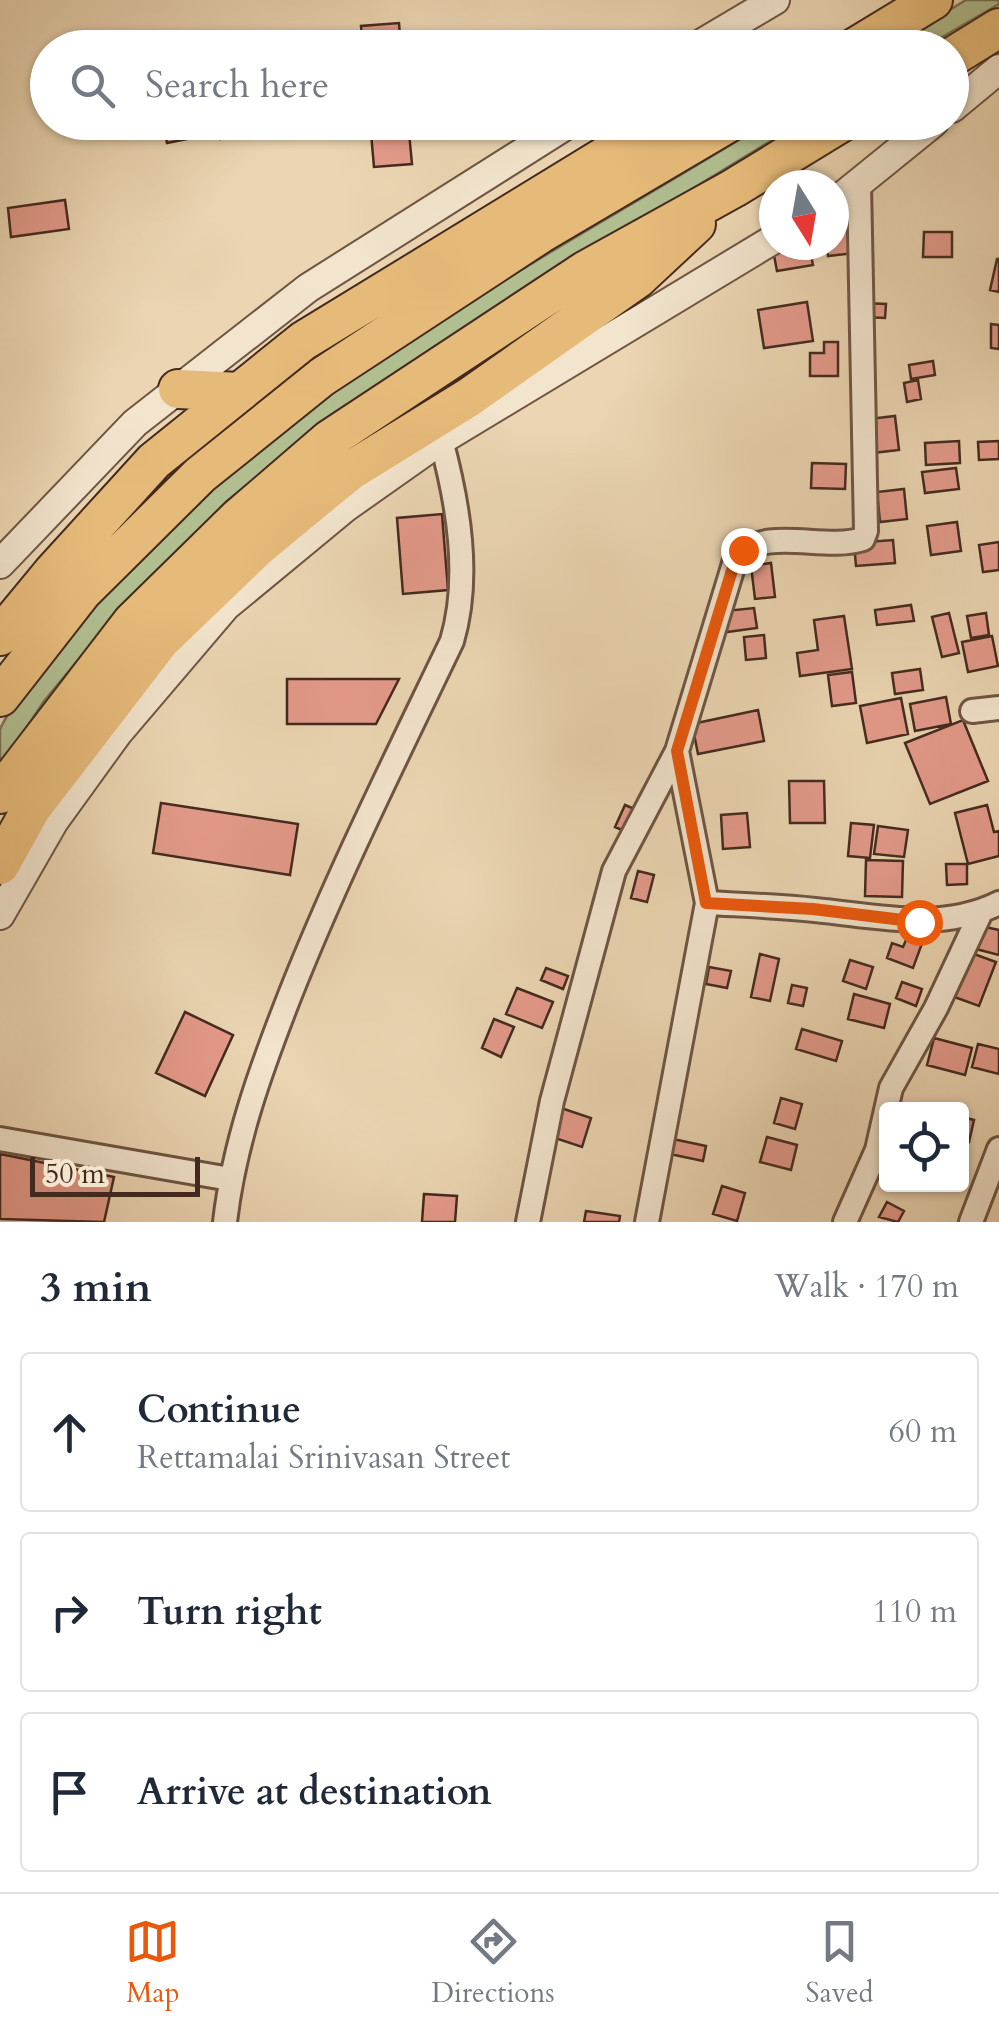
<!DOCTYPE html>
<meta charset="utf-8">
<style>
body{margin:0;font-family:Cardo,serif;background:#f2f2f3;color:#1f2937}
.controls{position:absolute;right:30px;bottom:30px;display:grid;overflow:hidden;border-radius:10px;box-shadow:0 2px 8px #0004}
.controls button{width:90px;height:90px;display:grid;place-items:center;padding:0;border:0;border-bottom:2px solid #e0e1e3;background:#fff;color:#1f2937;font:50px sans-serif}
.compass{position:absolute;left:759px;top:170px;width:90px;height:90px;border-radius:50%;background:#fff;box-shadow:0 2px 8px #0004;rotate:169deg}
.scale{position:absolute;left:30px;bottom:25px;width:170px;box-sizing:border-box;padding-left:10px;border:5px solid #442a1e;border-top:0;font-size:28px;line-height:35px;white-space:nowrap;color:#442a1e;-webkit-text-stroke:8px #f2e4cd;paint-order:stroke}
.stop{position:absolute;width:30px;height:30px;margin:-22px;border:8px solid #ea580c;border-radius:50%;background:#fff}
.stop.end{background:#ea580c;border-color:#fff;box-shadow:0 2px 10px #0008}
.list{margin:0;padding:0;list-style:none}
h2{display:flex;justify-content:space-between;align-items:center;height:130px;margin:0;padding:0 40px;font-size:42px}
h2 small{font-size:32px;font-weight:400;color:#747a83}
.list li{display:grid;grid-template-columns:65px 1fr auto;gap:30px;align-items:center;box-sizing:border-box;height:160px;margin:0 20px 20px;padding:0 20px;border:2px solid #e0e1e3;border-radius:10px}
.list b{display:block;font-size:38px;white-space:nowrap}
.list p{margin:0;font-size:32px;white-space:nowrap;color:#747a83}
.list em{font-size:32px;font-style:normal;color:#747a83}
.icon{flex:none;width:55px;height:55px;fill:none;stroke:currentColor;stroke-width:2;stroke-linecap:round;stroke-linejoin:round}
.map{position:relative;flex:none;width:999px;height:1222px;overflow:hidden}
.search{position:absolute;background:#fff;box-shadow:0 2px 8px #0004;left:30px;right:30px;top:30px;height:110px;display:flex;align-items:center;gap:25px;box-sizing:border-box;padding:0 35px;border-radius:55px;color:#747a83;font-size:38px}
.sheet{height:670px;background:#fff}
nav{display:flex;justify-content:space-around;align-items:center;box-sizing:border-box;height:140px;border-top:2px solid #e0e1e3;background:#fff;font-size:28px;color:#747a83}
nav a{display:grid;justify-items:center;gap:5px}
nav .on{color:#ea580c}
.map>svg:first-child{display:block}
.green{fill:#b1be90;stroke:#7a7457;stroke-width:2.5}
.building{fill:#e49a8b;stroke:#442a1e;stroke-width:2.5}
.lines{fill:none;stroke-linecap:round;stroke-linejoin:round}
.minor-casing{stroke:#6e5543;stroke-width:28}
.tertiary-casing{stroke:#6e5543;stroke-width:32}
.trunk-casing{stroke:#442a1e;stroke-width:42}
.minor{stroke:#f2e4cd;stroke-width:22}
.tertiary{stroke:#f2e4cd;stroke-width:28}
.trunk{stroke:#e6ba79;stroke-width:38}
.route{stroke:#ea580c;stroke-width:12}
</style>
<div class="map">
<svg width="999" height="1222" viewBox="0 0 999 1222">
<rect width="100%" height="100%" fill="#ebd5b2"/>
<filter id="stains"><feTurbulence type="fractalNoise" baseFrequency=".002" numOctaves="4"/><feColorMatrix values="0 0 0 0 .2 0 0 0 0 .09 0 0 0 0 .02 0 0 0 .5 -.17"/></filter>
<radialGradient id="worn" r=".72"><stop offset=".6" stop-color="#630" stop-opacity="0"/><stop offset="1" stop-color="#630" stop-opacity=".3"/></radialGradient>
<path class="green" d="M966 0H999V4L925 47 887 48Z
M766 123H800L447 339 347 406 227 501 117 613 44 701 0 768C0 757 0 741 0 730 5 712 54 657 68 639 253 404 518 277 766 123Z"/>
<path class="building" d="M399 23 401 48H363L361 26Z
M163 122H215L217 133 167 143Z
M217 122H244L246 133 220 139Z
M370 122H408L412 164 374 167Z
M65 200 69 229 11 237 8 208Z
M854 203 855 227 836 228 834 205Z
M853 230 855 253 828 256 827 245H834V231Z
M924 232H952V257H923Z
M772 245H809L813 265 777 271Z
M997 259H999V292L990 290Z
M807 302 813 341 764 348 758 310Z
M863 303 886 304 885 318 862 317Z
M991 324 999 325V349L991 348Z
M824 342H838V376H810V353H824Z
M933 361 935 375 911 379 909 365Z
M918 380 921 399 907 402 904 383Z
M895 416 899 450 872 453 869 419Z
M959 441 960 463 926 465 925 443Z
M999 441V459L979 460 978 442Z
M812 463 846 464 845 489 811 488Z
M956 468 959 489 925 493 922 472Z
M904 489 907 519 880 522 877 492Z
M442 514 448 590 403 594 397 518Z
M957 522 961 551 931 555 927 526Z
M893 540 895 563 856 566 854 543Z
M999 542V570L983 572 979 545Z
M771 563 775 597 755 599 751 566Z
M911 605 914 621 877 625 875 610Z
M754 608 757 628 727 632 725 611Z
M949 613 959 653 942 657 932 617Z
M986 613 989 635 971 638 967 616Z
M844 616 852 669 800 676 797 653 818 650 814 620Z
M764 635 766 658 746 660 744 637Z
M992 636 998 666 968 672 962 642Z
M920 669 923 690 895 694 892 673Z
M852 672 856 703 832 706 828 675Z
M287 679H399L376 724H287Z
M946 697 951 724 915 731 910 704Z
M901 698 908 734 867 743 860 706Z
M758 710 764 741 698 754 692 724Z
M963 720 988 781 930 804 905 743Z
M789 781H824L825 823H790Z
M161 803 298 824 290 875 153 853Z
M625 805 639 811 629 833 615 827Z
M987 805 994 832 999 831V856L968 864 955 813Z
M747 813 750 847 723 849 721 815Z
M851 823 874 825 870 858 848 856Z
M878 826 908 830 904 857 874 854Z
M866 860 903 861 902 897 865 896Z
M946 864H967V884L947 885Z
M638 871 654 875 647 902 631 898Z
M981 926 999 930V955L976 949Z
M909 933 924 938 913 968 887 958 892 943 903 947Z
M963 950 996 962 979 1006 946 994Z
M760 954 779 959 770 1001 751 997Z
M850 960 873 967 866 989 843 981Z
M709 967 731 971 727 988 706 984Z
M546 968 568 976 563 989 541 980Z
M902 982 922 989 916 1006 896 998Z
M792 985 807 988 803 1006 788 1003Z
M517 988 553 1002 542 1028 506 1014Z
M854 994 890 1004 884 1028 848 1019Z
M185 1012 233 1035 205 1096 156 1073Z
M494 1019 514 1027 501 1057 482 1048Z
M802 1029 842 1041 836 1061 796 1049Z
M934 1038 972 1048 965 1075 927 1065Z
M978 1044 999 1049V1074L972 1067Z
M781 1098 802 1104 795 1129 774 1123Z
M561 1108 591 1118 582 1147 552 1137Z
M962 1117 974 1120 969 1142 962 1140Z
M767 1137 797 1145 791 1170 760 1162Z
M673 1139 706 1146 703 1161 670 1154Z
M0 1154 114 1177 104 1222 0 1219Z
M722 1186 745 1193 737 1221 713 1214Z
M424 1194 457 1196 455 1222H422Z
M887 1202 904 1211 898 1222 879 1217Z
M586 1211 620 1216 619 1222H584Z"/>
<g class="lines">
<g class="minor-casing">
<path id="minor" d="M972 711 999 708
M707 903C743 905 779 906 815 910 878 916 940 932 999 903
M0 1139 230 1179
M225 1222C234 1143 261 1069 290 995 338 874 396 758 452 641 471 577 458 503 441 440
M528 1222 552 1101 614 871 677 751 736 557C768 525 823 552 863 539L866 531 859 184
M647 1222 707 903 677 751
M845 1222 877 1150 891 1088 936 1008 981 912
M971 1222 999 1149"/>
</g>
<g class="tertiary-casing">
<path id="tertiary" d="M694 48 775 0
M952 108 999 69
M834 203 934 122
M0 564 135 423 308 288 571 122
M0 915 54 821 117 734 226 606 346 507 441 440 774 239"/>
</g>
<g class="trunk-casing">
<path id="trunk" d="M854 48 933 0
M952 57 999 28
M178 389 240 392
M0 636 52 573 154 461 303 341 661 122
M0 697 82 592 200 475 322 377 540 234 730 122
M0 794 132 622 237 519 330 439 586 270 734 188 842 122
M0 865 31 809 161 640 259 546 350 471 468 398 637 279 696 224"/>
</g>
<use href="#minor" class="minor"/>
<use href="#tertiary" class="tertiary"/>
<use href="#trunk" class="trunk"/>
</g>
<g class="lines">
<path class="route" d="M743 550 736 557 677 751 706 903 813 909 919 922"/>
</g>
<rect width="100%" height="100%" filter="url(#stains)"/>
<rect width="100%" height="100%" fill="url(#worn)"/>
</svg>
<div class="controls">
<button><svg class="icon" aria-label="locate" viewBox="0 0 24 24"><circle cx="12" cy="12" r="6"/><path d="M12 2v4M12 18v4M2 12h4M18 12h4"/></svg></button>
</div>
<svg class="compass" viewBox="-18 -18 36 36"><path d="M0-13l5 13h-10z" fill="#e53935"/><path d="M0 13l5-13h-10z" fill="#747a83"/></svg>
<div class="scale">50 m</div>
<div class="stop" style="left:919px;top:922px"></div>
<div class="stop end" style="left:743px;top:550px"></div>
<div class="search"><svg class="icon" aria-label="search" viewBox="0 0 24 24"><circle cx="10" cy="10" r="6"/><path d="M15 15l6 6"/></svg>Search here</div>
</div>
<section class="sheet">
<h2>3 min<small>Walk · 170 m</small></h2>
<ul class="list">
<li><svg class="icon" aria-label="ahead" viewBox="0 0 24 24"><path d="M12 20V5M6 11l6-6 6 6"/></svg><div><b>Continue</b><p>Rettamalai Srinivasan Street</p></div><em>60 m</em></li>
<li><svg class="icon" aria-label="right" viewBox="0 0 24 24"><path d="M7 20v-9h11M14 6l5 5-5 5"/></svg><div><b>Turn right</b></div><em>110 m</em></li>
<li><svg class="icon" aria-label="arrive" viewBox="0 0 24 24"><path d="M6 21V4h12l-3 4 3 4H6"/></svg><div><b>Arrive at destination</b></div></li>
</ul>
</section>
<nav>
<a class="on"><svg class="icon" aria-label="map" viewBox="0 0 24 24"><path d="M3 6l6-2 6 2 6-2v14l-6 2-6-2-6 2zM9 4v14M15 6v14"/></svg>Map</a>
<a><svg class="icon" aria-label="directions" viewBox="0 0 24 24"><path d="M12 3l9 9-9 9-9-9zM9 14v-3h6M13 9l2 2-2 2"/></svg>Directions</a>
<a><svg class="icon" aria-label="saved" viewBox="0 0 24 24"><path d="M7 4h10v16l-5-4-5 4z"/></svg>Saved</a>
</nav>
